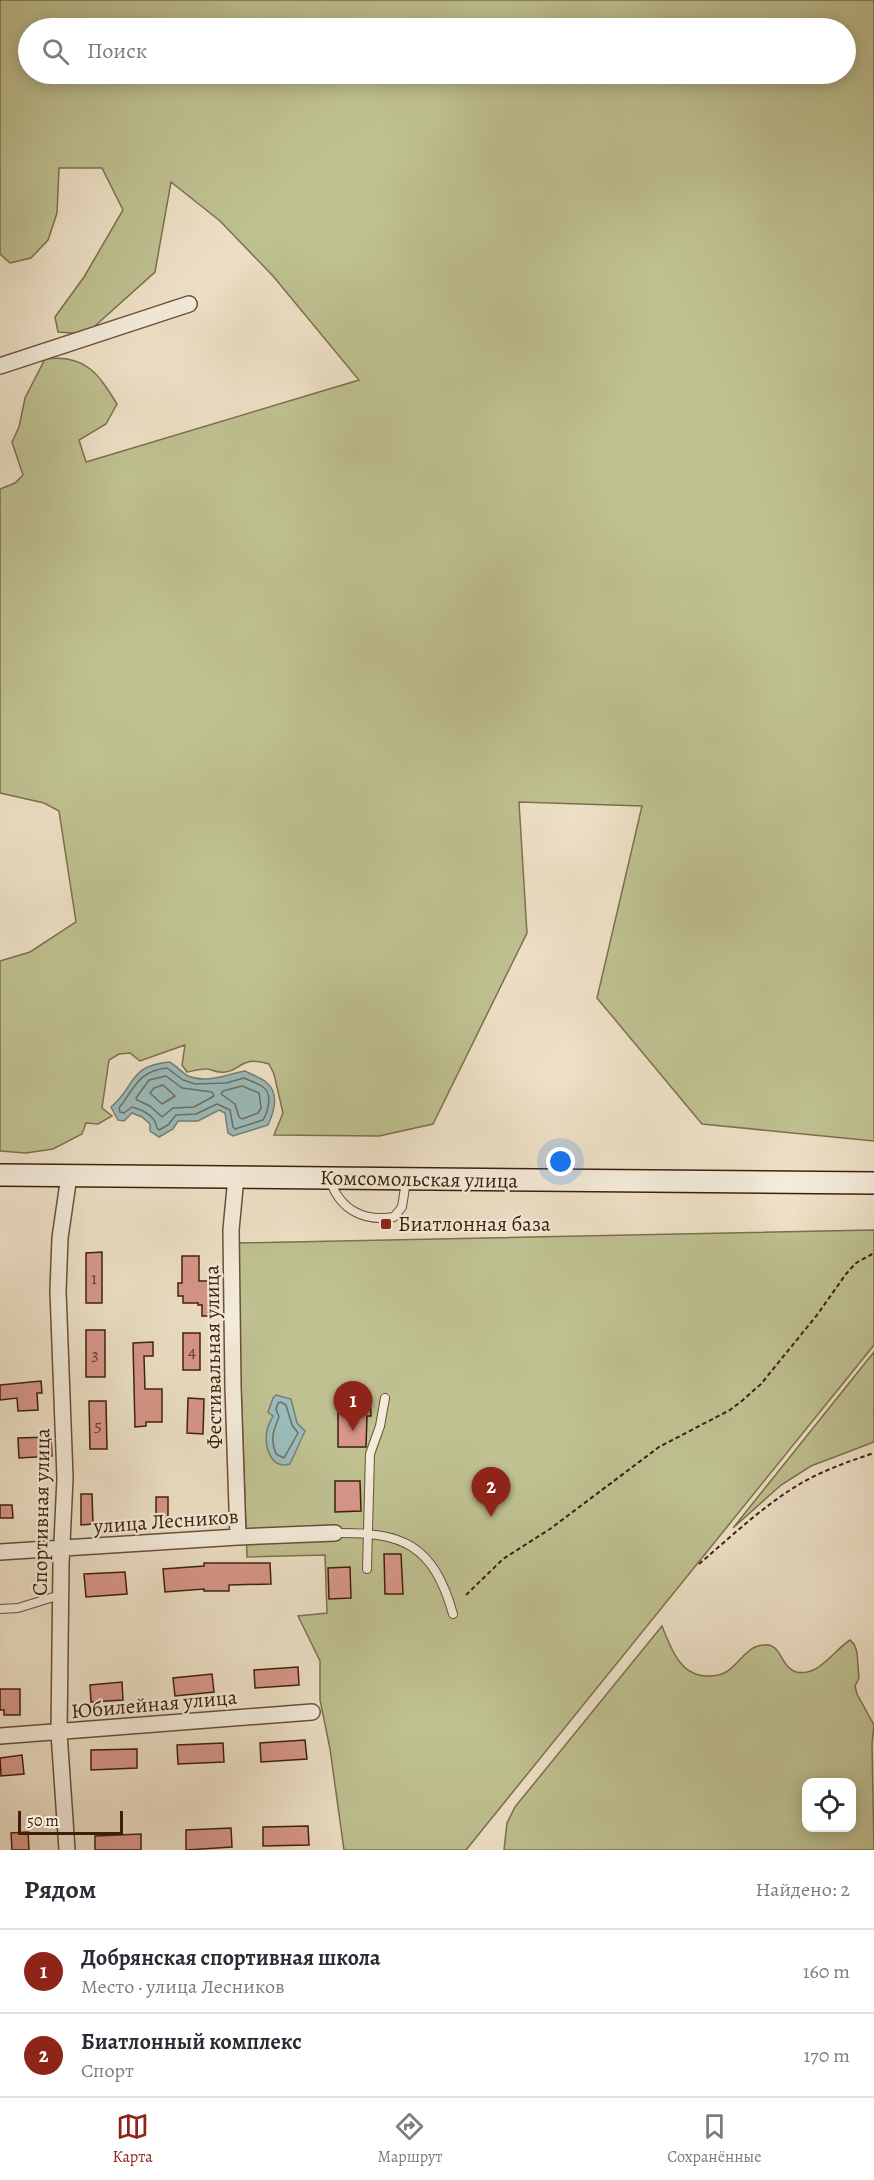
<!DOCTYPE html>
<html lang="ru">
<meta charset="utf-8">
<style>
body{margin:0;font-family:Alegreya,serif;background:#f2f2f3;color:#2b2b33}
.controls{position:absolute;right:18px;bottom:18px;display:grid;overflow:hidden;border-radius:12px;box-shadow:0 3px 15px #0003}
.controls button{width:54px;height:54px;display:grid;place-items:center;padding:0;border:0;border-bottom:2px solid #e1e1e2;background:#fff;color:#2b2b33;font:30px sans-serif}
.scale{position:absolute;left:18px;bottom:15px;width:105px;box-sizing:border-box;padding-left:6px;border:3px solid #3e2009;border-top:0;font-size:16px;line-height:21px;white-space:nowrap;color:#3e2009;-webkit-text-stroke:4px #f4ecdb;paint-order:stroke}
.you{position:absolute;left:561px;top:1162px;width:21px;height:21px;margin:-15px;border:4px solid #fff;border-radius:50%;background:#1a73e8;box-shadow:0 0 0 9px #1a73e833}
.badge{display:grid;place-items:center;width:39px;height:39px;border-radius:50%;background:#8f2418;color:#fff;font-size:20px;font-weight:700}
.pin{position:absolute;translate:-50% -50px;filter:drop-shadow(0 2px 3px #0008)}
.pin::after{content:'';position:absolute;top:32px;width:21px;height:18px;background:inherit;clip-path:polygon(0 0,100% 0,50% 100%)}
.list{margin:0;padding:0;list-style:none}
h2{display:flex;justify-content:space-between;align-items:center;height:78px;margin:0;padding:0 24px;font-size:26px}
h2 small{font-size:20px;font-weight:400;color:#7c7c81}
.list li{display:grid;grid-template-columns:39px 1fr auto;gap:18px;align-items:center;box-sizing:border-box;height:84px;padding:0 24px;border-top:2px solid #e1e1e2}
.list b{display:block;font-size:22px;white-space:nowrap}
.list p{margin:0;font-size:20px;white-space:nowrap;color:#7c7c81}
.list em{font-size:20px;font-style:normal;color:#7c7c81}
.icon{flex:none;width:33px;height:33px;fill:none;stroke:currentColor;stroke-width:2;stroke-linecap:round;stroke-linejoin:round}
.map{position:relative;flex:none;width:874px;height:1850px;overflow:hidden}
.search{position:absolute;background:#fff;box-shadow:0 3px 15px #0003;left:18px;right:18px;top:18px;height:66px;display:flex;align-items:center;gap:15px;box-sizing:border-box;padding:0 21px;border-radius:33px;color:#7c7c81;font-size:22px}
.sheet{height:246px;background:#fff}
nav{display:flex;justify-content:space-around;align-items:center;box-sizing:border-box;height:84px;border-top:2px solid #e1e1e2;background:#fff;font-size:16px;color:#7c7c81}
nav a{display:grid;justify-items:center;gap:3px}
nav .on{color:#8f2418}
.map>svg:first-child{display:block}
.green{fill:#bfc191;stroke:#7e704d;stroke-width:1.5;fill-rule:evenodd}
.water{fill:#9bbcbc;stroke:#767e74;stroke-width:1.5}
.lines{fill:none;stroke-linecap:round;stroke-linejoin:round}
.shore{stroke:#6c6e62;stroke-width:1.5}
.building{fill:#d8978a;stroke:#3e2009;stroke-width:1.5}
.service-casing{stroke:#6a5038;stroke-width:10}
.minor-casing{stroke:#6a5038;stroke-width:18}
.secondary-casing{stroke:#3e2009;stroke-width:24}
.path{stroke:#3e2009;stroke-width:2;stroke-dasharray:4.5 3;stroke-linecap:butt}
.service{stroke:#f4ecdb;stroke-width:8}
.minor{stroke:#f4ecdb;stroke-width:15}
.secondary{stroke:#f4ecdb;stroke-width:21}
.poi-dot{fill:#8f2418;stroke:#f4ecdb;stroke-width:2}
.labels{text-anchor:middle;stroke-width:4.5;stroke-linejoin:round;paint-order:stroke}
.number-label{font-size:18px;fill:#643e29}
.street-label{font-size:21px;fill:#3e2009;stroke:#f4ecdb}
.poi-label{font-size:21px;fill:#3e2009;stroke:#f4ecdb;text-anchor:start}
</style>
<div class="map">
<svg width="874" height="1850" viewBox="0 0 874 1850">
<rect width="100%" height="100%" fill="#eee1c7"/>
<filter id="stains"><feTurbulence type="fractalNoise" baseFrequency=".00333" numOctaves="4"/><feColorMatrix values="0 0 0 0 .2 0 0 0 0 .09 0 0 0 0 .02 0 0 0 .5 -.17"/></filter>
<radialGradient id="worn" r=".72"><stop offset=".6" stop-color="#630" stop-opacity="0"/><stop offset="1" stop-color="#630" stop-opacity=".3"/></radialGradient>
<path class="green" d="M0 0H874V1141L702 1124 597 998 642 806 519 802 527 933 433 1124 379 1136 274 1135 283 1113 274 1074 269 1064C240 1054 240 1074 220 1072 215 1072 211 1069 206 1069 199 1069 193 1071 187 1072L182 1065 185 1045 140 1061 130 1053 119 1054 109 1060 102 1108 112 1116 98 1124 86 1123 82 1134 53 1149 26 1153 0 1151V961L30 952 76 922 59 811 44 803 0 793V489L15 483 23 475 12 442 19 427 25 398 45 359C85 354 98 373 117 404L106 424 79 440 86 462 359 380 273 276 220 221 171 182 155 272 86 334 58 332 55 317 84 277 123 210 102 168H59L57 213 48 240 31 258 10 263 0 254ZM28 28H846V74H28Z
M874 1230V1345L466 1850H344L330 1749 320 1700V1661L298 1616 327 1613 325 1555 247 1557 236 1243Z
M874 1352V1442L811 1466 781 1485 733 1528Z
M662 1626C671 1648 680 1677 709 1676 715 1676 721 1675 726 1672 739 1664 747 1646 763 1645 782 1642 780 1667 796 1672 819 1677 834 1650 850 1640L854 1644 857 1652 859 1678 855 1686 857 1694 874 1725 872 1744 874 1850H504L507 1823 515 1807ZM806 1782H852V1828H806Z"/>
<path class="water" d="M169 1062C176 1065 181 1072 188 1076 207 1084 227 1074 245 1071 252 1075 262 1078 267 1083 280 1094 274 1112 268 1125L233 1136 228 1133 225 1113 219 1110 198 1121H178L173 1129 159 1137 150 1131V1124L142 1117 132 1113 124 1121 118 1120 111 1107C136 1086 128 1066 169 1062Z
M276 1395 291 1399 297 1423 305 1431 290 1464C270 1470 264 1445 267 1430 268 1425 271 1420 273 1416L268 1412 273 1398Z"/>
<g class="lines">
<path class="shore" d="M167 1068 183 1080 195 1084 226 1083 244 1078C250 1081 258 1083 263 1087 273 1094 268 1112 263 1120L235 1129 233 1127 230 1110 217 1104 196 1114 176 1115 168 1125 159 1130 157 1128C155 1115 143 1110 132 1107L124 1113 120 1112 119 1108C135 1088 138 1071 167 1068Z
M166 1076 182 1088 212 1092 214 1096 194 1107 173 1108 162 1117 150 1106 137 1100 136 1098 149 1080Z
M163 1085 175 1096 162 1104 150 1093 154 1088Z
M242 1086 259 1093 261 1108 258 1113 242 1119 239 1117 235 1104 221 1094 223 1091Z
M281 1402 286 1405 292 1425 298 1433 284 1458 276 1454C270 1440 273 1431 279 1417L276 1409 278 1403Z"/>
</g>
<path class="building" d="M102 1252V1303H86V1253Z
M182 1256H199V1281H216V1316H202V1305H198V1303H183V1296H178V1283H182Z
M86 1330H105V1377H86Z
M183 1333H200V1370H183Z
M153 1342V1356H144L145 1389H162V1422H146V1426L135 1427 133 1343Z
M41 1381 42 1393H37L38 1410 18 1411 17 1398 0 1400V1385Z
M338 1389H367V1400H370L371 1416H367L366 1447H338Z
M188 1398 204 1399 203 1434 187 1433Z
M89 1401H106L107 1449H90Z
M51 1437 52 1456 19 1458 18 1438Z
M335 1481H360L361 1511 335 1512Z
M81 1494H92L93 1524 81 1525Z
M156 1497H168V1521H156Z
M0 1505H12L13 1518H0Z
M384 1554H401L403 1594H385Z
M204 1563H270L271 1584 229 1585V1591H204V1589L165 1592 163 1569 204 1566Z
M350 1567 351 1598 329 1599 328 1568Z
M125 1572 127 1594 86 1597 84 1574Z
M298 1667 299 1685 255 1688 254 1670Z
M212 1674 214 1692 175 1696 173 1678Z
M122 1682 123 1700 91 1702 90 1685Z
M0 1689H20V1715H4V1710H0Z
M305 1740 307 1759 261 1762 260 1743Z
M223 1743 224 1762 178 1764 177 1745Z
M137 1749V1768L91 1770V1750Z
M22 1755 24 1774 1 1776 0 1758Z
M308 1826 309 1845 263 1846V1827Z
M231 1828 232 1847 186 1850V1830Z
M28 1832 29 1850H12L11 1833Z
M141 1834V1850H95V1836Z"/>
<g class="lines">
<g class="service-casing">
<path id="service" d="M330 1180C340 1210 364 1222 394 1217L402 1207 406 1181
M335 1533C403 1532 433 1544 453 1614
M367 1569 370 1454 380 1426 385 1398
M0 1609 18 1608 60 1595"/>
</g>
<g class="minor-casing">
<path id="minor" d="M0 366 189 304
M236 1177 231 1230 233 1387 238 1537
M0 1552 238 1537 335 1533
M0 1736 312 1712
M67 1850 59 1733 61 1564 65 1478 58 1291 60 1238 69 1176"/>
</g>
<g class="secondary-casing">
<path id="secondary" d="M0 1175 874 1183"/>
</g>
<path class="path" d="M699 1564C733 1535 766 1503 805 1481 827 1469 850 1461 874 1453
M466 1595 503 1559 550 1529 659 1447 730 1410 743 1400 761 1384 817 1315 846 1274 856 1263 874 1253"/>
<use href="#service" class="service"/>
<use href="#minor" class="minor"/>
<use href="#secondary" class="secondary"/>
</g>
<rect class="poi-dot" x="380" y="1218" width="12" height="12" rx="3"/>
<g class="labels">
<g class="number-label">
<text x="94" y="1284">1</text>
<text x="192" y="1357">4</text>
<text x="95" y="1360">3</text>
<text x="98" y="1431">5</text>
</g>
<g class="street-label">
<text transform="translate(419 1179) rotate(1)" y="7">Комсомольская улица</text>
<text transform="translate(213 1357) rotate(-91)" y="7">Фестивальная улица</text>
<text transform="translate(41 1512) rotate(-89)" y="7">Спортивная улица</text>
<text transform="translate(166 1521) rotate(-4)" y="7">улица Лесников</text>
<text transform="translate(154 1704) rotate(-5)" y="7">Юбилейная улица</text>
</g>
<g class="poi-label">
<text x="398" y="1231">Биатлонная база</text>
</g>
</g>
<rect width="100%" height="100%" filter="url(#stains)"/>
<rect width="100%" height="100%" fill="url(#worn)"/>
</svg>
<div class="controls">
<button><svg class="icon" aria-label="locate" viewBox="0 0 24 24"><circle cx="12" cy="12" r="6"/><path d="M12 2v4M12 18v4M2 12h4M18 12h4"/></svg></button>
</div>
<div class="scale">50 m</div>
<div class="you"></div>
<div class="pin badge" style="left:353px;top:1431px">1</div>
<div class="pin badge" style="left:491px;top:1517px">2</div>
<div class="search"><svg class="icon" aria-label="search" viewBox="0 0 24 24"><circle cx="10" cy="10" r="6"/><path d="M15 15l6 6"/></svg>Поиск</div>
</div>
<section class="sheet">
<h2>Рядом<small>Найдено: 2</small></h2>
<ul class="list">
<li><span class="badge">1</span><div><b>Добрянская спортивная школа</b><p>Место · улица Лесников</p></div><em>160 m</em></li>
<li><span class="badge">2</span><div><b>Биатлонный комплекс</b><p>Спорт</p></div><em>170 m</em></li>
</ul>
</section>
<nav>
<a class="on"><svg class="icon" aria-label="map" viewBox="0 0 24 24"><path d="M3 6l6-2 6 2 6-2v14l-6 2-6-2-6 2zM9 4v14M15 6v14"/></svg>Карта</a>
<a><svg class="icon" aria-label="directions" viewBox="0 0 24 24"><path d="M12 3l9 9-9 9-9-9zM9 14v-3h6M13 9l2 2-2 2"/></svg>Маршрут</a>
<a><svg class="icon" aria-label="saved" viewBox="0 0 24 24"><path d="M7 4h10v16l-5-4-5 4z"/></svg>Сохранённые</a>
</nav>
